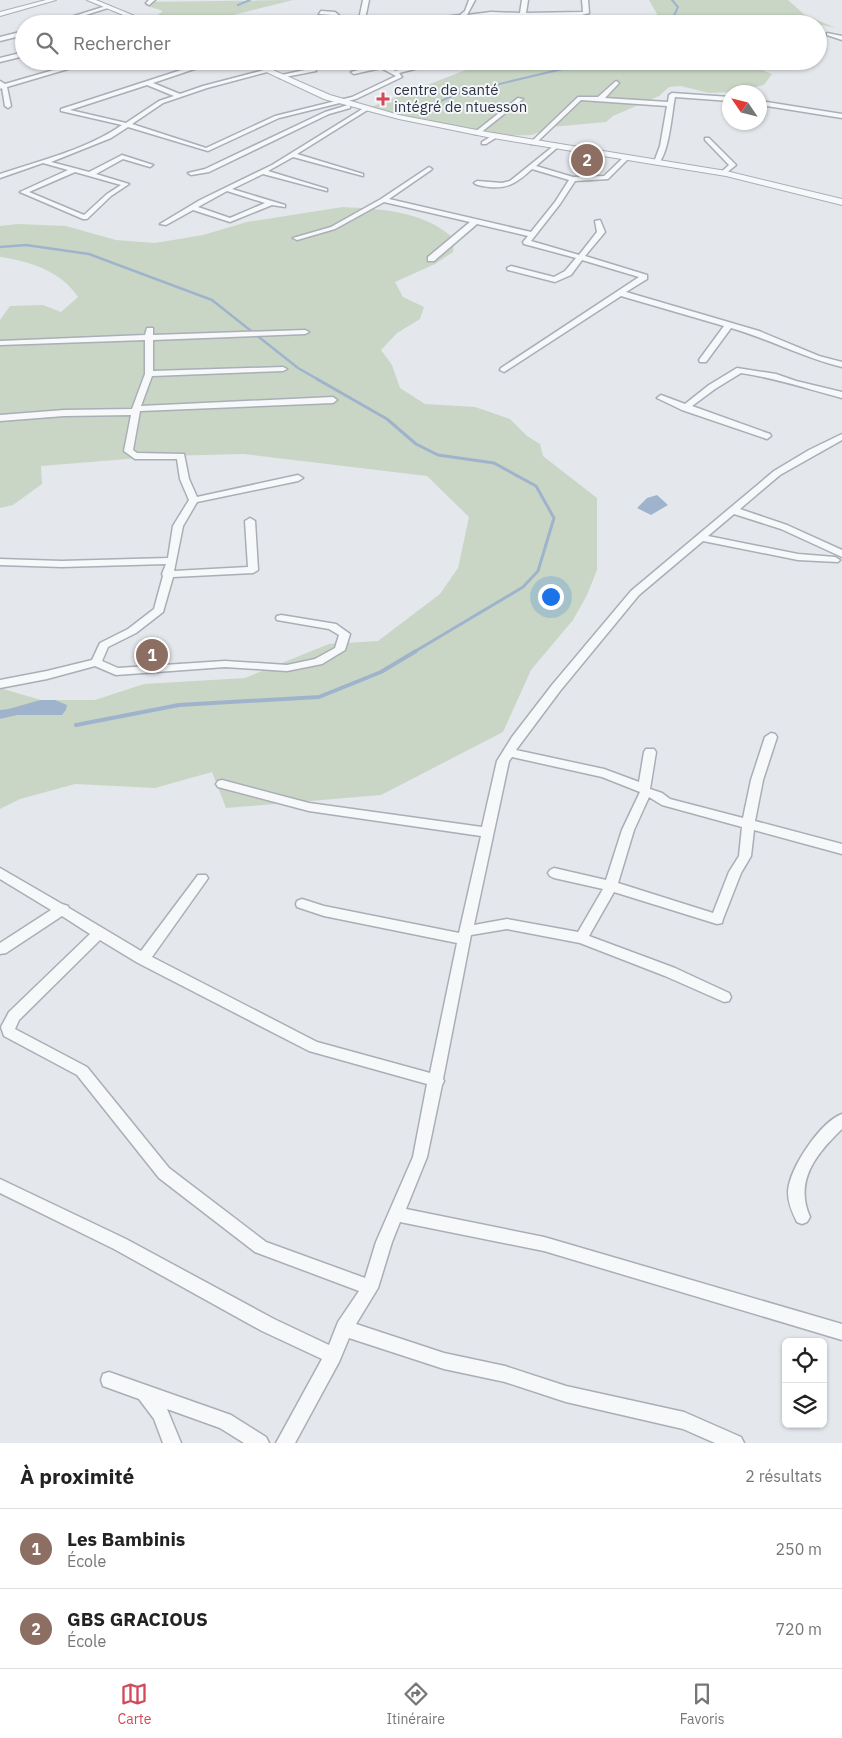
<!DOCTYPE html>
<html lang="fr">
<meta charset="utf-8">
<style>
body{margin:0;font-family:"IBM Plex Sans",sans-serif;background:#f6f6f6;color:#222}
.controls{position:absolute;right:15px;bottom:15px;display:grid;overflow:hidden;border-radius:8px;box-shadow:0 1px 4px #0004}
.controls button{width:45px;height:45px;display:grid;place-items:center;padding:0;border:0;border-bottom:1px solid #e0e0e0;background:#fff;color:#222;font:25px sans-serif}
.compass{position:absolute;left:722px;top:85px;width:45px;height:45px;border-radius:50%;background:#fff;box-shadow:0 1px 4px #0004;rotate:305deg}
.you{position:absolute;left:550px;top:596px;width:18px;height:18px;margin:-12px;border:4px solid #fff;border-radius:50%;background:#1a73e8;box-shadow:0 0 0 8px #1a73e833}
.badge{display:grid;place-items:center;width:32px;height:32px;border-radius:50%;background:#d1495b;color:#fff;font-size:16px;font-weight:700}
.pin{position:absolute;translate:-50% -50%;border:2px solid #fff;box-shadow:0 1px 5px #0006}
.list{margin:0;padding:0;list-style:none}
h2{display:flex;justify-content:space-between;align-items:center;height:65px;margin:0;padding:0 20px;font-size:21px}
h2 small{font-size:16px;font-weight:400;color:#767676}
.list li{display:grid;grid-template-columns:32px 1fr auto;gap:15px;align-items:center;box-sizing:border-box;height:80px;padding:0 20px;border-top:1px solid #e0e0e0}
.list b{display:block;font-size:19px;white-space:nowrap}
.list p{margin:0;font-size:16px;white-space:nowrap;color:#767676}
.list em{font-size:16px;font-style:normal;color:#767676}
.icon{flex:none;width:28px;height:28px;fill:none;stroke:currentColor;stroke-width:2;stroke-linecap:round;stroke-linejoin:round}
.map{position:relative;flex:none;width:842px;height:1443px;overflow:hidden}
.search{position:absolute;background:#fff;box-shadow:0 1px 4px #0004;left:15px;right:15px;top:15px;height:55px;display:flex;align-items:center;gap:12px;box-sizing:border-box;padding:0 18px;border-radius:28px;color:#767676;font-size:19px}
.sheet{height:225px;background:#fff}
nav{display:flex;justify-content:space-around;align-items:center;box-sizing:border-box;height:70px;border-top:1px solid #e0e0e0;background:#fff;font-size:14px;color:#767676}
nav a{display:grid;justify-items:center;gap:2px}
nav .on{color:#d1495b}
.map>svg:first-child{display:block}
.green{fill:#c9d6c5}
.water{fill:#9fb4cc}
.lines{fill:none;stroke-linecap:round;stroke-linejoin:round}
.stream-far3{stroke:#9fb4cc;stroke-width:2}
.stream-far2{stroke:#9fb4cc;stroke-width:2.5}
.stream-far1{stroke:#9fb4cc;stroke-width:3}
.stream{stroke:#9fb4cc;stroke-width:4}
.minor-casing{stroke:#a9aeb7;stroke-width:3}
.tertiary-casing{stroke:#a9aeb7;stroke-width:2}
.minor{fill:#f7f8fa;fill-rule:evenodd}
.tertiary{fill:#f7f8fa;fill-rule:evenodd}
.poi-dot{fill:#d1495b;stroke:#f4f6f9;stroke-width:2}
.labels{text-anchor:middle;stroke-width:4;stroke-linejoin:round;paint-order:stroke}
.far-poi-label{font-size:15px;fill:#2b3445;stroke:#f4f6f9;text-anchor:start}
</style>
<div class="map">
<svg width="842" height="1443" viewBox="0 0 842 1443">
<rect width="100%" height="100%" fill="#e4e7ec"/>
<path class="green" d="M293 0 197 24H177L185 20 176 16 155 17 163 11 144 5 149 4 144 2Z
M649 0H788L805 15 836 28 818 24H658L657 14Z
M494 61H740L772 74 764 85 733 92 709 93 681 86 669 87 659 96 613 116 606 122 552 127 532 135 495 136 366 109 476 66Z
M343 207C381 209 425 211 454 239L453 252 435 264 395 282 403 297 424 307 420 319 397 333 381 350 392 365 400 388 425 404 475 407 510 419 527 436 540 444 543 456 597 498V570L587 595 573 620 531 670 503 732 381 795 226 808 212 772 155 788 75 784 20 799 0 809V688L41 700H95L144 684 245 678 329 644 378 641 440 594 458 568 469 517 427 476 244 454 164 456 41 466 42 484 13 505 0 508V320L10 306 43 305 61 312 78 297C61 271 29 261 0 257V226L18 224 66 226 116 240 155 243 203 235 247 222Z"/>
<path class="water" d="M657 495 668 505 651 515 637 508 647 498Z
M41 700H55L67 705 66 710 62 715H17L0 719V710C14 709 26 703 41 700Z"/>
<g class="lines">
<path class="stream-far3" d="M238 5 250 0
M670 24 678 7 672 0
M429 106 457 94 596 61"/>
<path class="stream-far2" d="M0 247 26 245 89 254 212 300 298 368 319 380"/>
<path class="stream-far1" d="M317 379 387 419 416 444 438 455 494 463 536 486 554 518 538 571 523 587 414 652"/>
<path class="stream" d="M76 725 179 705 319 697 381 672 416 651"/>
<g class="minor-casing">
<path id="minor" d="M149 0H155L149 5 146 3Z
M363 0H369L364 24H358Z
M469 0H475L467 15 491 12 520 13 522 0H528L526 13 583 12 582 0H588L589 13 575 17 491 16 408 24H387L460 15 465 11Z
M106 6 111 7 57 24H49Z
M321 11 335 12 349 24H343L332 15 319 14Z
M24 31V35L0 41V37Z
M827 33 842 36V40L827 35Z
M24 52V56L0 62V58Z
M85 61H95L7 87 11 106 8 108 5 106 2 88 0 89V81L5 84Z
M209 61H218L153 83 180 94 203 86 268 69 271 71 207 88 163 103 132 124 206 148 275 116 352 97 396 76 381 68 354 74 351 72 377 65 371 61H379L395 71 420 65 423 67 399 73 402 77 356 99 279 118 208 151 128 127 111 138 51 162 89 172 122 155 153 165 150 167 123 159 96 174 129 184 111 196 87 219H83L20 192 68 170 43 163 0 178V174C41 160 86 150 122 125L61 111V109ZM147 85 174 96 159 101 126 123 70 110ZM75 172 121 185 107 194 84 215 29 192Z
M314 68 316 71 280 78 277 76Z
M616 81 619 83 605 98 668 102 669 95 672 93 730 97V101L675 97C672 111 669 157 657 164L654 162 660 146 667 106 581 100 535 144H531V142L578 97H598Z
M518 98 523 99 479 134H475V132Z
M760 101 842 114V118L760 105Z
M348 105 350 106V108L329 114 209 172 191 175 188 173 205 169 325 112Z
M364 108 369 109 297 154 363 174V176L293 157 268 171 327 189V191L263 174 232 189 285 205V207L272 205 230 222 193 210 166 225 160 224 200 200 272 165ZM227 191 265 203 230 218 198 207Z
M495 134 498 136 497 137 486 144H482V142Z
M705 138H709L736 165 725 174 720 173 729 165 705 140Z
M556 144 559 146 558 147 536 166 573 177 604 176 625 156 630 157 608 179 575 181 560 204 531 241 579 255 597 232 595 221 600 220 605 232 585 256 647 275V279L626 292 759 331 819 356 842 362V367C804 358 769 339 731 328L706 362H700L699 360 724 326 621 296 504 372 500 370 501 368 639 277 582 260 571 275 555 282 508 270 507 268 511 266 554 277 565 271 576 258 524 244 523 242 528 236 477 224 434 261H428V257L470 222 384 202 335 229 297 240 293 238 331 227 381 199 429 167 432 169 431 170 389 199 531 232 555 202 569 180 532 169C518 182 508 189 489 187 484 186 478 186 474 183L477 181 502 183 510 181Z
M147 328H153V335L305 330 309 332 305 334 153 340V371L283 367 287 369 283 371 152 376 141 406 333 397 337 400 333 403 140 411 133 450 137 453 184 454 189 479 197 497 298 475 303 478 298 481 197 502 183 526 174 571 248 567 245 521 250 518 255 521 258 570 253 573 173 577 163 612 136 633 108 647 102 661 118 668 225 661 287 665 315 659 335 648 339 635 329 629 277 620 276 618 277 616 281 615 336 624 350 634 345 650 322 664 287 671 225 667 116 675 95 666 47 679 0 688V680L47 671 92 660 100 643 128 629 154 609 163 576 162 574 166 564 62 567 0 565V559L62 561 168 558 173 526 189 500 180 479 177 459H135L124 451 131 415 64 416 0 421V415L64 410 132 409 145 374V340L0 345V341L145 335Z
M737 368 776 374 796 381 842 392V398C808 389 776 378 741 373L715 389 692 406 770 434 771 436 767 439 682 410 657 398 661 395 685 404 709 385Z
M842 434V440L780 475 740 509 787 525 842 550V557L781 529 734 514 708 536 798 554 835 557 840 560 838 562 798 560 703 541 639 595 560 691 516 750 604 769 639 782 644 752 646 749H654L656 752 650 789 662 793 670 799 743 818 751 780 765 737 771 733 775 734 777 737 763 780 755 821 842 844V854L754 830 751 856 741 873 723 919 722 923 717 924 614 892 589 936 675 968 729 993 731 997 729 1001 724 1002 665 976 580 943 507 929 471 935 443 1079 444 1081 442 1085 427 1157 406 1209 544 1237 842 1324V1340L544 1251 400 1222 392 1242 378 1288 356 1324 444 1353 505 1366 566 1386 684 1412 741 1437 744 1443H715L683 1429 566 1402 505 1382 444 1369 349 1338 339 1362 295 1443H276L322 1359 262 1331 114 1249 0 1193V1179L126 1239 274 1319 329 1345 338 1322 359 1291 255 1252 159 1178 77 1075 4 1036 1 1027 9 1012 90 934 62 916 6 953 0 954V943L51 910 0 879V868L62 904 68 906 69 908 141 951 198 875H206L208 878 206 881 152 957 317 1042 430 1073 457 943 324 916 297 907 296 904 297 901 302 899 324 906 459 933 481 836 309 811 218 787 216 784 218 781 222 780 309 803 482 827 497 761 512 737 552 685 631 591 774 471 809 450ZM512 757 602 777 640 792 622 830 606 880 554 868 550 870 548 873 550 876 554 878 603 889 578 932 507 919 474 925 509 761ZM649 797 662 805 742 827 739 856 729 872 713 913 618 883 634 830ZM100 940 138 963 309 1051 427 1084 413 1157 376 1242 365 1278 266 1242 169 1168 87 1067 15 1029 19 1020Z
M842 1114V1129C816 1154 794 1181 810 1217L807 1222 802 1224 797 1222C792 1212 788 1203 788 1192 789 1169 820 1122 842 1114Z
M109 1372 231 1415 266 1437 269 1443H244L220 1428 167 1409 181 1443H163L154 1419 139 1399 103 1386 101 1380 103 1374Z"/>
</g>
<g class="tertiary-casing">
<path id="tertiary" d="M46 0H56L0 16V12Z
M87 0H96L154 24H145Z
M243 61H252L330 95 399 115 487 132 726 171 842 199V205L726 176 487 137 399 119 324 99Z"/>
</g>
<use href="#minor" class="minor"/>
<use href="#tertiary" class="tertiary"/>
</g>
<path class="poi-dot" d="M380.5 91.5h5v5h5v5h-5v5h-5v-5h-5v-5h5z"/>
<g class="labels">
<g class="far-poi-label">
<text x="394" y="95">centre de santé<tspan x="394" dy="17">intégré de ntuesson</tspan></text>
</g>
</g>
</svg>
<div class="controls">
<button><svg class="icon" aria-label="locate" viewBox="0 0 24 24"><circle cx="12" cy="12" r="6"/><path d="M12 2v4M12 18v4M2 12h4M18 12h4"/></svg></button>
<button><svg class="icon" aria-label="layers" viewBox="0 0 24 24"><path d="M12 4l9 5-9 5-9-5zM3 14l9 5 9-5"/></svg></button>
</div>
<svg class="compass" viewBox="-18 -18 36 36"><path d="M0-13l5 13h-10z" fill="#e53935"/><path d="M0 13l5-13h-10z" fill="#767676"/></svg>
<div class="you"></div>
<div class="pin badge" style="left:152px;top:655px;background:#8d6e63">1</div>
<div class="pin badge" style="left:587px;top:160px;background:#8d6e63">2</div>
<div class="search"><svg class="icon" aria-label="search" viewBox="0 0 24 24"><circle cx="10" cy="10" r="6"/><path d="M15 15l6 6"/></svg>Rechercher</div>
</div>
<section class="sheet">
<h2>À proximité<small>2 résultats</small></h2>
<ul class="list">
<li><span class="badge" style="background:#8d6e63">1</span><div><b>Les Bambinis</b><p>École</p></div><em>250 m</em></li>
<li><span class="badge" style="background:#8d6e63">2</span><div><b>GBS GRACIOUS</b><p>École</p></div><em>720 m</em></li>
</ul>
</section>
<nav>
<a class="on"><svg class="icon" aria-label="map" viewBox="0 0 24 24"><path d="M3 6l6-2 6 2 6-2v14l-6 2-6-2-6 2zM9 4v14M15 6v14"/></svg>Carte</a>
<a><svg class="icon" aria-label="directions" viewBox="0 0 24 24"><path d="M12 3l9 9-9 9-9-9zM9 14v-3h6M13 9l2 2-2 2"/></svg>Itinéraire</a>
<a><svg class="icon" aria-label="saved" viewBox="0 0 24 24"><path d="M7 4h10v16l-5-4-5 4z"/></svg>Favoris</a>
</nav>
